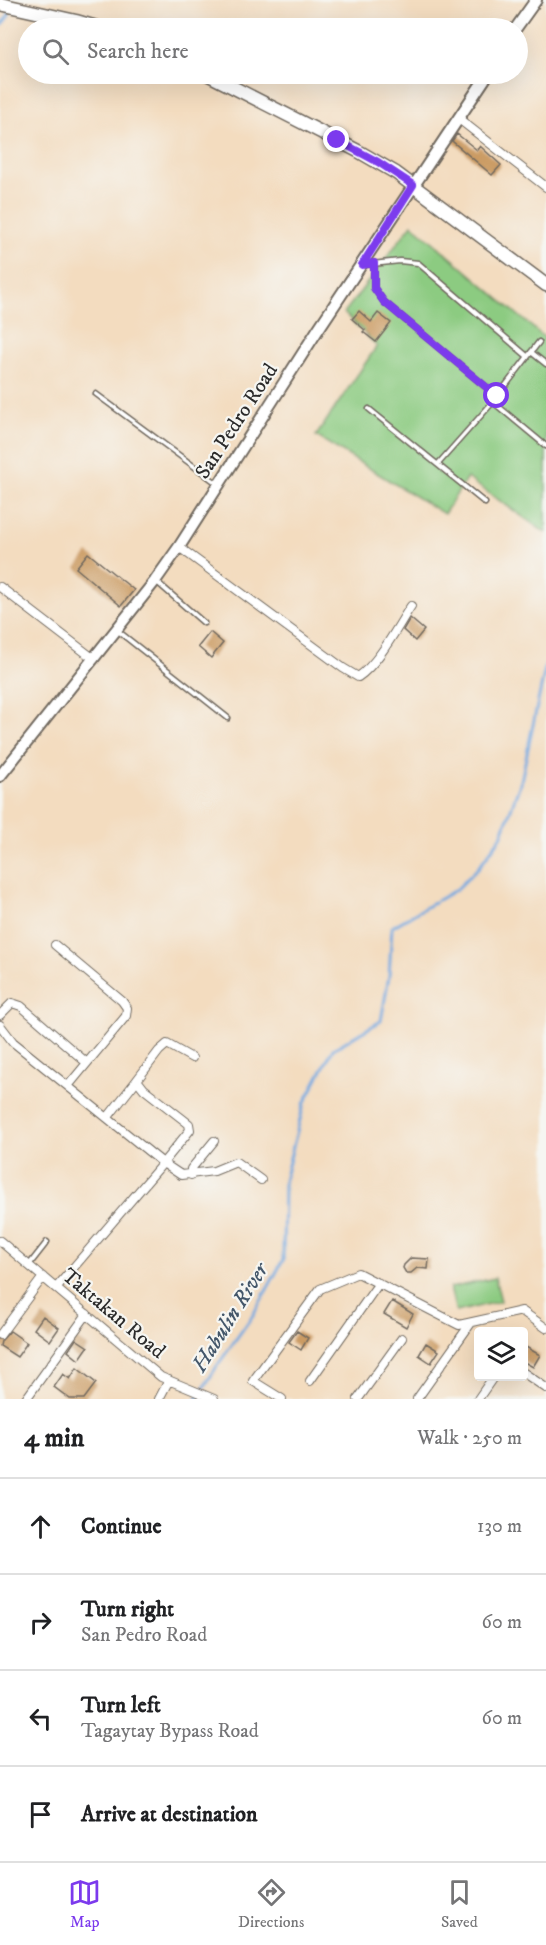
<!DOCTYPE html>
<meta charset="utf-8">
<style>
body{margin:0;font-family:"IM FELL DW Pica",serif;background:#f6f6f6;color:#202124}
.controls{position:absolute;right:18px;bottom:18px;display:grid;overflow:hidden;border-radius:6px;box-shadow:0 6px 24px #0002}
.controls button{width:54px;height:54px;display:grid;place-items:center;padding:0;border:0;border-bottom:2px solid #e0e0e0;background:#fff;color:#202124;font:30px sans-serif}
.stop{position:absolute;width:18px;height:18px;margin:-14px;border:4px solid #7c3aed;border-radius:50%;background:#fff}
.stop.end{background:#7c3aed;border-color:#fff;box-shadow:0 2px 6px #0008}
.list{margin:0;padding:0;list-style:none}
h2{display:flex;justify-content:space-between;align-items:center;height:78px;margin:0;padding:0 24px;font-size:26px}
h2 small{font-size:20px;font-weight:400;color:#757577}
.list li{display:grid;grid-template-columns:39px 1fr auto;gap:18px;align-items:center;box-sizing:border-box;height:96px;padding:0 24px;border-top:2px solid #e0e0e0}
.list b{display:block;font-size:22px;white-space:nowrap}
.list p{margin:0;font-size:20px;white-space:nowrap;color:#757577}
.list em{font-size:20px;font-style:normal;color:#757577}
.icon{flex:none;width:33px;height:33px;fill:none;stroke:currentColor;stroke-width:2;stroke-linecap:round;stroke-linejoin:round}
.map{position:relative;flex:none;width:546px;height:1399px;overflow:hidden}
.search{position:absolute;background:#fff;box-shadow:0 6px 24px #0002;left:18px;right:18px;top:18px;height:66px;display:flex;align-items:center;gap:15px;box-sizing:border-box;padding:0 21px;border-radius:33px;color:#757577;font-size:22px}
.sheet{height:462px;background:#fff}
nav{display:flex;justify-content:space-around;align-items:center;box-sizing:border-box;height:84px;border-top:2px solid #e0e0e0;background:#fff;font-size:16px;color:#757577}
nav a{display:grid;justify-items:center;gap:3px}
nav .on{color:#7c3aed}
.map>svg:first-child{display:block}
.green{fill:#8ccb81;stroke:#5c7b56;stroke-width:1.5}
.lines{fill:none;stroke-linecap:round;stroke-linejoin:round}
.stream{stroke:#72a8e0;stroke-width:3}
.building{fill:#cb9b63}
.lane-casing{stroke:#71695f;stroke-width:7}
.street-casing{stroke:#71695f;stroke-width:10}
.secondary-casing{stroke:#71695f;stroke-width:14}
.primary-casing{stroke:#71695f;stroke-width:15}
.lane{stroke:#fff;stroke-width:4}
.street{stroke:#fff;stroke-width:8}
.secondary{stroke:#fff;stroke-width:10}
.primary{stroke:#fff;stroke-width:12}
.route{stroke:#7c3aed;stroke-width:8}
.labels{text-anchor:middle;stroke-width:4.5;stroke-linejoin:round;paint-order:stroke}
.street-label{font-size:21px;fill:#2b2b2b;stroke:#f6f6f2}
.water-label{font-size:22px;font-style:italic;fill:#44576a;stroke:#f6f6f2}
</style>
<div class="map">
<svg width="546" height="1399" viewBox="0 0 546 1399">
<rect width="100%" height="100%" fill="#f6f6f2"/>
<filter id="ink" filterUnits="userSpaceOnUse"><feTurbulence type="fractalNoise" baseFrequency=".0167" numOctaves="2"/><feDisplacementMap in="SourceGraphic" scale="12" xChannelSelector="R" yChannelSelector="G"/><feConvolveMatrix kernelMatrix="1 2 1 2 8 2 1 2 1" color-interpolation-filters="sRGB"/></filter>
<filter id="wash" filterUnits="userSpaceOnUse"><feTurbulence type="fractalNoise" baseFrequency=".008" numOctaves="4" result="noise"/><feDisplacementMap in="SourceGraphic" scale="24" xChannelSelector="R" yChannelSelector="G"/><feGaussianBlur stdDeviation="1.35" result="paint"/><feColorMatrix in="noise" values="0 0 0 0 0 0 0 0 0 0 0 0 0 0 0 0 0 1.4 0 .05"/><feComposite in="paint" operator="in"/></filter>
<g filter="url(#wash)">
<rect width="100%" height="100%" fill="#f3dcbf"/>
<path class="green" d="M412 224 546 339V533L467 478 444 514 316 436 377 346 344 313Z
M495 1278 501 1301 456 1312 450 1288Z"/>
<g class="lines">
<path class="stream" d="M0 27 9 15V11
M197 1399 217 1366 253 1315 283 1260 284 1181 304 1104 333 1049 381 1021 389 976 392 927 457 889 478 868 501 837 521 781 546 664"/>
</g>
<g id="blocks">
<path class="building" d="M457 134 477 150 480 146 501 165 492 175 452 141Z
M359 311 371 322 378 313 391 323 376 342 363 332 365 330 352 319Z
M88 553 134 590 121 606 76 568Z
M410 618 424 630 415 641 403 630Z
M210 632 223 643 211 658 198 647Z
M411 1258 429 1259 428 1269 417 1268 411 1273H406L403 1268 404 1265Z
M392 1301 413 1314 406 1327 384 1314Z
M43 1316 59 1328 50 1341 34 1329Z
M10 1331 27 1343 17 1357 0 1346 1 1341Z
M297 1331 308 1338 301 1350 289 1342Z
M76 1339 88 1347 79 1360 68 1351Z
M426 1343 439 1351 431 1363 419 1355Z
M524 1346 540 1355 533 1367 524 1362Z
M77 1368 96 1383 84 1399H70L54 1387 63 1374 70 1379Z"/>
</g>
</g>
<g filter="url(#ink)">
<use href="#blocks" fill-opacity="0" stroke="#71695f" stroke-width="1.5"/>
<g class="lines">
<g class="lane-casing">
<path id="lane" d="M374 263V288L384 302 497 396
M363 265 400 261 418 263 527 356
M531 352 546 364
M96 394 218 484
M493 402 546 446
M369 409 485 503
M438 464 493 402 539 342
M157 582 204 623
M118 631 228 718
M29 1265 47 1242"/>
</g>
<g class="street-casing">
<path id="street" d="M459 119 546 187
M179 547 343 668 358 677C379 663 397 627 411 606
M0 587 94 659
M55 945 122 1001 127 1008 126 1016 68 1086
M0 1015 12 1003 21 1006 87 1063
M0 1025 13 1042 163 1163 190 1130 189 1124 144 1089 137 1080 159 1051 167 1044 192 1058
M108 1117 137 1080
M191 1175V1169L214 1141
M0 1241 161 1377 214 1399
M56 1288 163 1163 181 1175 214 1171 236 1162 261 1180
M0 1335 43 1277
M524 1373 546 1388
M310 1381 379 1283
M26 1399 87 1314
M159 1399 169 1380
M282 1399 253 1381 320 1289 358 1273 459 1325 522 1311 546 1328
M358 1399 402 1338
M417 1399 471 1323
M478 1399 494 1376"/>
</g>
<g class="secondary-casing">
<path id="secondary" d="M516 28 536 0
M0 776 155 581 179 547 319 328 488 74"/>
</g>
<g class="primary-casing">
<path id="primary" d="M0 4 76 21 100 28
M207 74 358 151 396 173 546 285"/>
</g>
<use href="#lane" class="lane"/>
<use href="#street" class="street"/>
<use href="#secondary" class="secondary"/>
<use href="#primary" class="primary"/>
</g>
</g>
<g class="lines" filter="url(#ink)">
<path class="route" d="M337 140 378 162 413 185 362 265 374 263V288L384 302 497 396"/>
</g>
<g class="labels">
<g class="street-label">
<text transform="translate(236 421) rotate(-57)" y="7">San Pedro Road</text>
<text transform="translate(114 1313) rotate(40)" y="7">Taktakan Road</text>
</g>
<g class="water-label">
<text transform="translate(229 1317) rotate(-58)" y="8">Habulin River</text>
</g>
</g>
</svg>
<div class="controls">
<button><svg class="icon" aria-label="layers" viewBox="0 0 24 24"><path d="M12 4l9 5-9 5-9-5zM3 14l9 5 9-5"/></svg></button>
</div>
<div class="stop" style="left:497px;top:396px"></div>
<div class="stop end" style="left:337px;top:140px"></div>
<div class="search"><svg class="icon" aria-label="search" viewBox="0 0 24 24"><circle cx="10" cy="10" r="6"/><path d="M15 15l6 6"/></svg>Search here</div>
</div>
<section class="sheet">
<h2>4 min<small>Walk · 250 m</small></h2>
<ul class="list">
<li><svg class="icon" aria-label="ahead" viewBox="0 0 24 24"><path d="M12 20V5M6 11l6-6 6 6"/></svg><div><b>Continue</b></div><em>130 m</em></li>
<li><svg class="icon" aria-label="right" viewBox="0 0 24 24"><path d="M7 20v-9h11M14 6l5 5-5 5"/></svg><div><b>Turn right</b><p>San Pedro Road</p></div><em>60 m</em></li>
<li><svg class="icon" aria-label="left" viewBox="0 0 24 24"><path d="M17 20v-9H6M10 6l-5 5 5 5"/></svg><div><b>Turn left</b><p>Tagaytay Bypass Road</p></div><em>60 m</em></li>
<li><svg class="icon" aria-label="arrive" viewBox="0 0 24 24"><path d="M6 21V4h12l-3 4 3 4H6"/></svg><div><b>Arrive at destination</b></div></li>
</ul>
</section>
<nav>
<a class="on"><svg class="icon" aria-label="map" viewBox="0 0 24 24"><path d="M3 6l6-2 6 2 6-2v14l-6 2-6-2-6 2zM9 4v14M15 6v14"/></svg>Map</a>
<a><svg class="icon" aria-label="directions" viewBox="0 0 24 24"><path d="M12 3l9 9-9 9-9-9zM9 14v-3h6M13 9l2 2-2 2"/></svg>Directions</a>
<a><svg class="icon" aria-label="saved" viewBox="0 0 24 24"><path d="M7 4h10v16l-5-4-5 4z"/></svg>Saved</a>
</nav>
